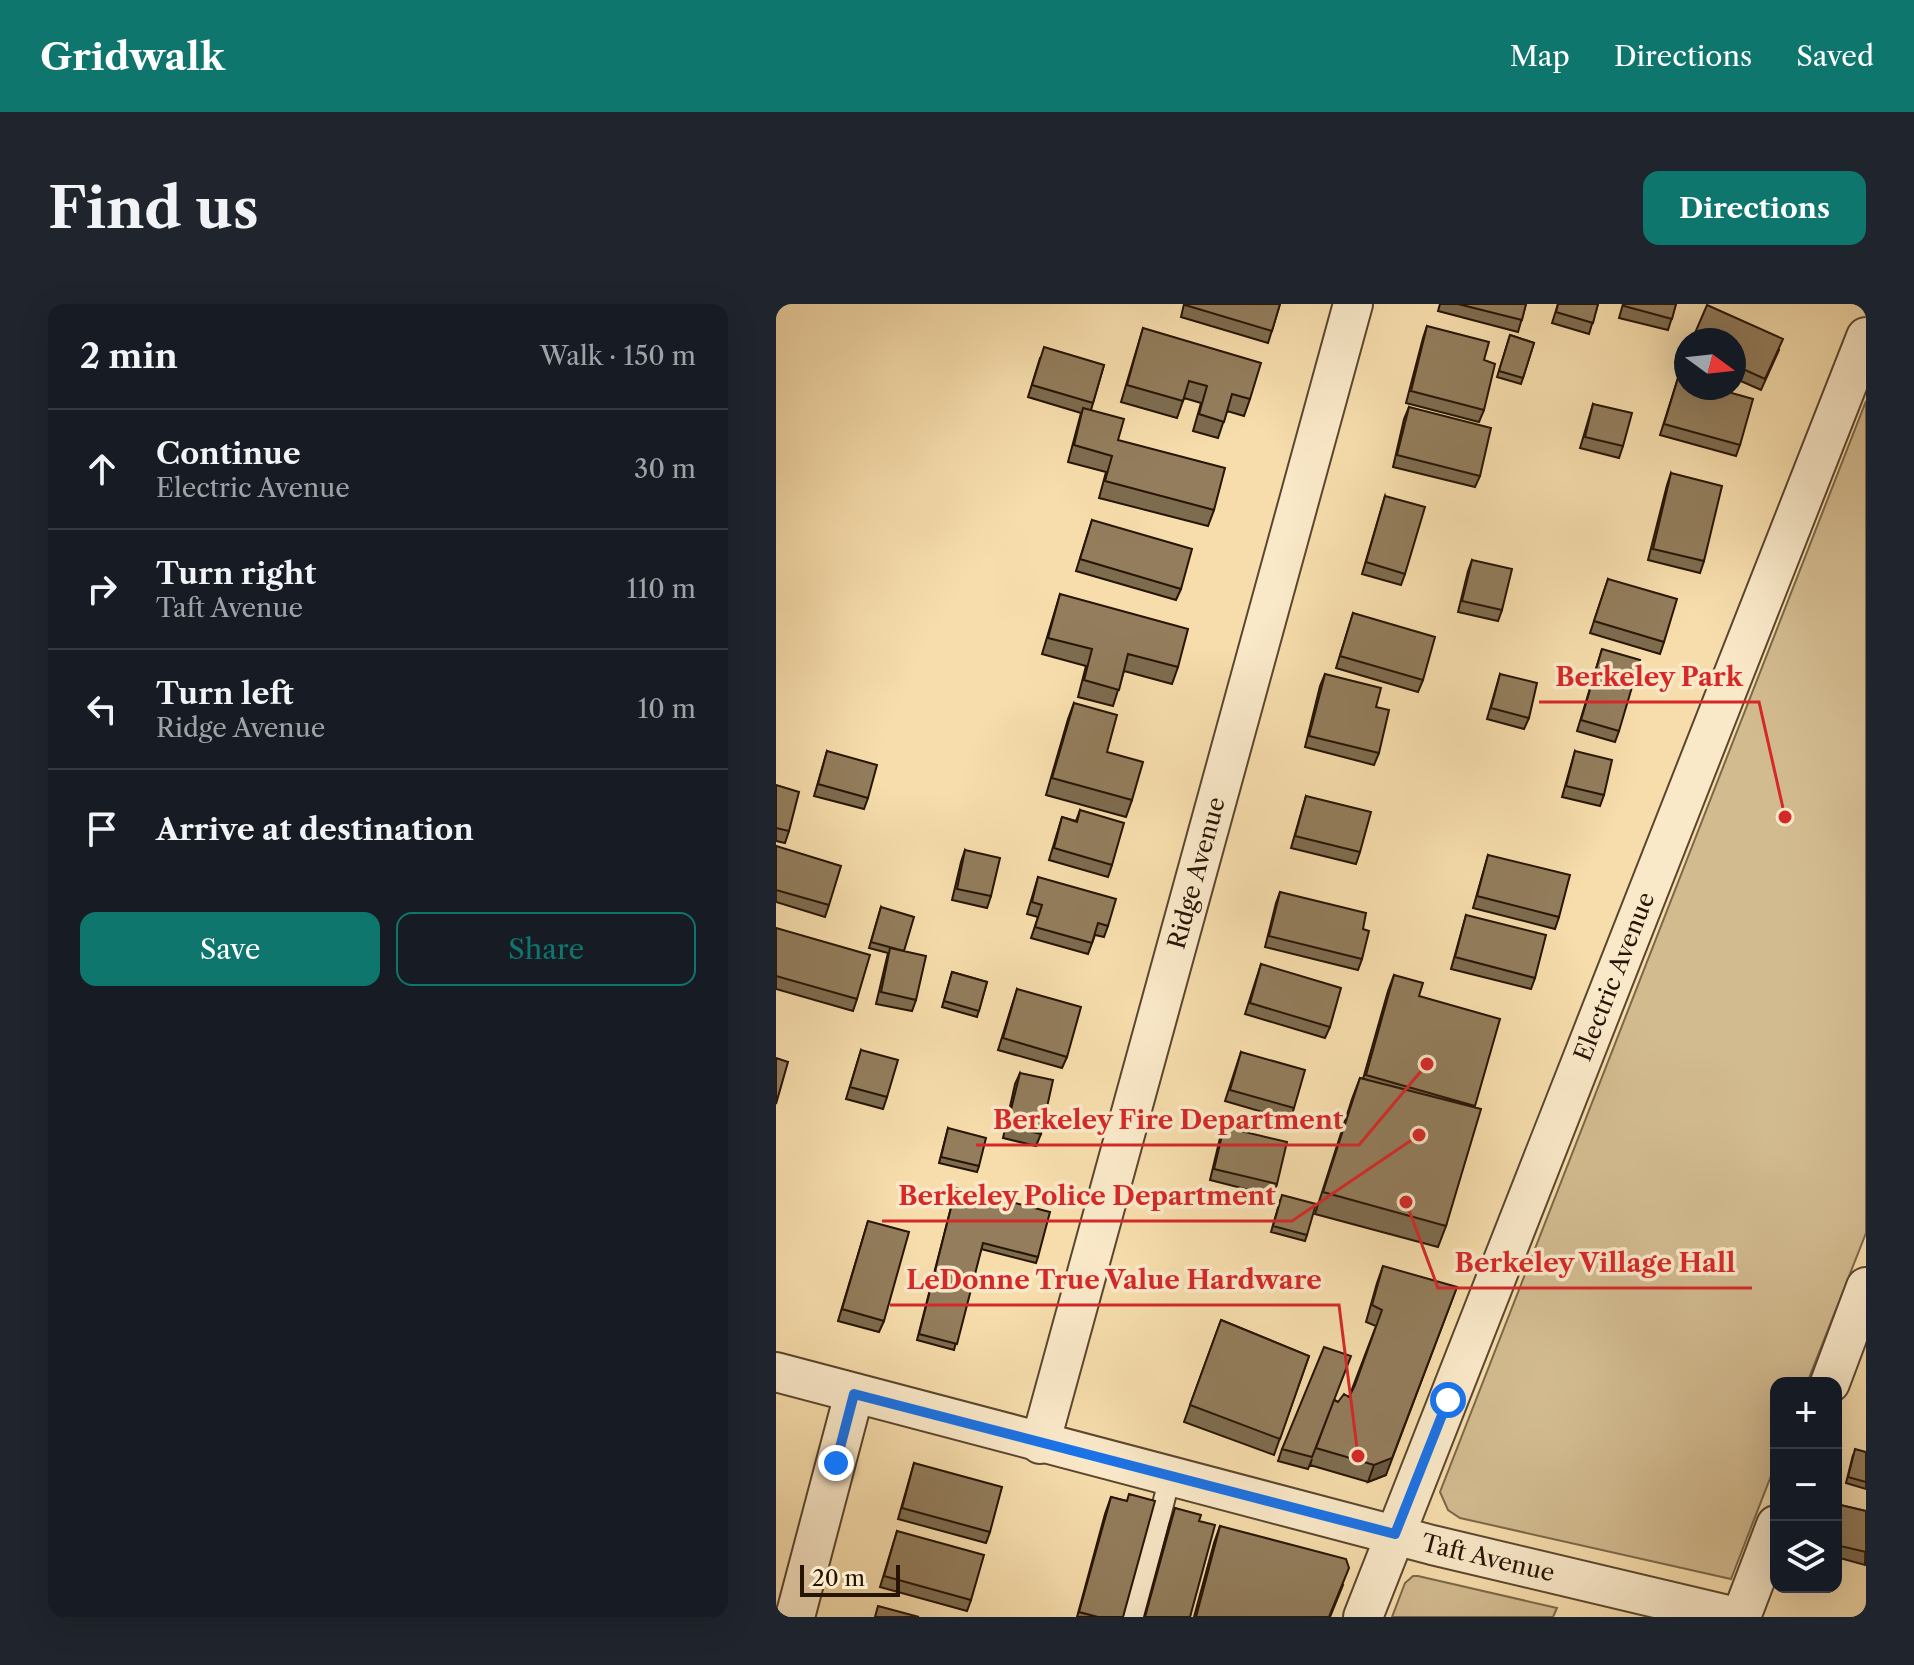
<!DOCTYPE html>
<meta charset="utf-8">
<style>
body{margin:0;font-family:"Libre Caslon Text",serif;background:#20242c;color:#f1f3f6}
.controls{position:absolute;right:24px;bottom:24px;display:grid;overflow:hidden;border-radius:16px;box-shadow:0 8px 32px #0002}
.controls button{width:72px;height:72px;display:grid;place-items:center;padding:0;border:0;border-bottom:2px solid #363941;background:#171b24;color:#f1f3f6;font:40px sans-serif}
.compass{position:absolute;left:898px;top:24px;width:72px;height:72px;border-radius:50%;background:#171b24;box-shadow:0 8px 32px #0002;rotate:105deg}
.scale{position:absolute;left:24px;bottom:20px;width:100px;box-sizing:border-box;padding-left:8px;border:4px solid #261405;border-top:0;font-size:22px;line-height:28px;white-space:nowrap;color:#261405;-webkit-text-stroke:6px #fae9c9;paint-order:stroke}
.stop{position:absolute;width:24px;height:24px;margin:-18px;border:6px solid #1a73e8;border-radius:50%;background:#fff}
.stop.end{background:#1a73e8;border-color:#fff;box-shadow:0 2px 8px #0008}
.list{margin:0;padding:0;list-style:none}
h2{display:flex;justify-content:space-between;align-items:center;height:104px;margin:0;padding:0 32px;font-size:34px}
h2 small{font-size:26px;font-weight:400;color:#9ea1a6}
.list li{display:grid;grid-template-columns:52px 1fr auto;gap:24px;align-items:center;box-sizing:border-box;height:120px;padding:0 32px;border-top:2px solid #363941}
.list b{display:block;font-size:30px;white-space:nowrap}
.list p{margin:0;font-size:26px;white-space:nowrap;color:#9ea1a6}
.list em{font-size:26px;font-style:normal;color:#9ea1a6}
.actions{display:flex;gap:16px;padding:24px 32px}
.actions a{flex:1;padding:18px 0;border:2px solid #0f766e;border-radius:16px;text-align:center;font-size:28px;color:#0f766e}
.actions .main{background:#0f766e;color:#fff}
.icon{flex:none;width:44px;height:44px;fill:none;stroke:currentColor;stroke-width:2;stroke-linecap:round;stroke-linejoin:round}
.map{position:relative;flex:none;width:1090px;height:1313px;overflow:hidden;border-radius:16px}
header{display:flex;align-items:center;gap:48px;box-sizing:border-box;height:112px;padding:0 40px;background:#0f766e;color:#fff}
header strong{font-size:38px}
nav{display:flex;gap:44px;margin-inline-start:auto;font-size:28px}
.intro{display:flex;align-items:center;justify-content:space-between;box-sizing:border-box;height:192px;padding:0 48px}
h1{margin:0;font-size:56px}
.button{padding:20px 36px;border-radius:16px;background:#0f766e;color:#fff;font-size:28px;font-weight:700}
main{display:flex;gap:48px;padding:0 48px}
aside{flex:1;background:#171b24;border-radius:16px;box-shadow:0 8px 32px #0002}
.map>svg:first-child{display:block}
.green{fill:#d3bb90;stroke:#7c684a;stroke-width:2}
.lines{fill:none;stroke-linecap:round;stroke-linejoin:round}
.lane-casing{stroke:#5a462f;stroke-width:24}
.street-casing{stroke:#5a462f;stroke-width:42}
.lane{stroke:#fae9c9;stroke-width:20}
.street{stroke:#fae9c9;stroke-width:38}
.wall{fill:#7e6c4f;stroke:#261405;stroke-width:2}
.shaded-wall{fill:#675840;stroke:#261405;stroke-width:2}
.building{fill:#937d5c;stroke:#261405;stroke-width:2}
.route{stroke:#1a73e8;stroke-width:10}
.labels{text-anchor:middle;stroke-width:7;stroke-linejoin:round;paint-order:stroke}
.street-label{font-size:24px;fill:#261405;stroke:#fae9c9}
.leader{fill:none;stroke:#d62828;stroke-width:3}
.callout-dot{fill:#d62828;stroke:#fae9c9;stroke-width:3}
.callout-label{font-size:26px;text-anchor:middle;font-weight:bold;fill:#d62828;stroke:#fae9c9;stroke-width:7;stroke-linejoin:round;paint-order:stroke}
</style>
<header>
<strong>Gridwalk</strong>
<nav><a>Map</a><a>Directions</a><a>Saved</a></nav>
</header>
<div class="intro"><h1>Find us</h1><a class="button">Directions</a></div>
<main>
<aside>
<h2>2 min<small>Walk · 150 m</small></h2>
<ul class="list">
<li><svg class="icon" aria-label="ahead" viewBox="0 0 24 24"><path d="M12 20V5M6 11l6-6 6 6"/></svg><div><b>Continue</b><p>Electric Avenue</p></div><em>30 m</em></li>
<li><svg class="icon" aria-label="right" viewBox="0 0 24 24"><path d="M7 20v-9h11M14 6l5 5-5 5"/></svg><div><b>Turn right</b><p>Taft Avenue</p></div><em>110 m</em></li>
<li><svg class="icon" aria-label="left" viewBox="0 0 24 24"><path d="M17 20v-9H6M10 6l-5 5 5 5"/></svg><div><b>Turn left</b><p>Ridge Avenue</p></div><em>10 m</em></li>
<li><svg class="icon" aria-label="arrive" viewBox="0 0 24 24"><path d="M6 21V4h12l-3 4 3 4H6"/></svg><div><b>Arrive at destination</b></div></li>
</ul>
<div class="actions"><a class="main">Save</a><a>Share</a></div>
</aside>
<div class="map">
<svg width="1090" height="1313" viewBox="0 0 1090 1313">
<rect width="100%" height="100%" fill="#f7ddac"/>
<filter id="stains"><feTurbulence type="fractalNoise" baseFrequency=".0025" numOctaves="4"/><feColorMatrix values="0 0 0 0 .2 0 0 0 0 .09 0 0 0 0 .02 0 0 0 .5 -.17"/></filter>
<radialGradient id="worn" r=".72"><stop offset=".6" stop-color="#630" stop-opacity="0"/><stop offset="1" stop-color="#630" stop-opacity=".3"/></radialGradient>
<path class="green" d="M1090 97V929L1031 1079H1000V1159L955 1275 684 1214 672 1206 664 1188Z
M637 1272H642L781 1304 777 1313H616L629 1279Z"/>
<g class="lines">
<g class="lane-casing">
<path id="lane" d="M358 1313 394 1173"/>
</g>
<g class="street-casing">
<g id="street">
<path id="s1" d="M0 1068 656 1241 960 1313"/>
<path d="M1054 1079 1090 983"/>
<path id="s2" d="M264 1140 577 0"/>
<path d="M19 1313 78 1090"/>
<path id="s3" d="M587 1313 1090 33"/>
<path d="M965 1313 1000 1221"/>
</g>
</g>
<use href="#lane" class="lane"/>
<use href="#street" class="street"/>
</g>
<path class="wall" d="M408 0H504L492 39 405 13Z
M664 0H750L742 28 662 7Z
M782 0H822L813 30 776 19Z
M847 0H900L892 26 843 14Z
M651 22 708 56V106L703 118 630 99 647 34Z
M367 24 474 95 468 112 451 107 442 134 417 127 425 99 408 94 401 114 345 98Z
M734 31 758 39 745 80 721 73Z
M958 36 1003 46 985 86 958 74Z
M264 54 328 61 315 106 342 136 438 206 432 222 323 194 330 168 292 158 305 109 252 93Z
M902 74 964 141 960 152 884 131Z
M817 100 847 142 843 154 804 144Z
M633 103 704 172 699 183 617 163 628 115Z
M895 169 928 257 924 269 872 256 891 181Z
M609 192 629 270 625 281 586 270Z
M316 216 405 285 400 296 300 267Z
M696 256 726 306 722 317 682 308 692 267Z
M832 275 888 338 884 350 814 329Z
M284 290 402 363 396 380 348 367 337 402 302 393 310 362 266 350Z
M577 309 647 376 642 388 560 364Z
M826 345 843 427 839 438 801 427Z
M549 370 600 403 603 449 598 461 529 443 544 382Z
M724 370 753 414 748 425 711 415Z
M298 399 331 448 356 496 350 513 270 491 292 415Z
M51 447 92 494 88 505 38 492Z
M799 447 828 491 824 502 786 493Z
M0 481 13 527 9 539 0 537Z
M530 492 584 548 580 560 515 544Z
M304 506 336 561 332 573 273 556 286 513 300 517Z
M0 542 53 601 49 613 0 598Z
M189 546 215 592 211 604 176 596 185 558Z
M712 551 783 613 779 625 697 604Z
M262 573 332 622 328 633 319 631 312 650 255 634 262 613 251 610Z
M504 588 587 625 586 655 582 666 489 643 500 599Z
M105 603 128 647 140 696 136 707 100 700 112 649 93 644Z
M690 611 759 674 755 685 675 665Z
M0 624 81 695 77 707 0 685Z
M485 660 554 723 549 734 469 710Z
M176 668 211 678 201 713 166 703Z
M618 671 643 692 698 803 670 922 662 943 539 910 576 795 584 774 587 775 612 687Z
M241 685 291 753 286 764 222 746Z
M85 746 111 793 107 805 70 795Z
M465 748 518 804 514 816 449 797Z
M244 769 265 830 260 842 227 834 239 780Z
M448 823 501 880 497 892 434 876 444 834Z
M172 824 203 862 201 868 163 859Z
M180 884 262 953 260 959 205 945 178 1046 141 1036Z
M504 897 531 931 529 937 495 928Z
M92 917 108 1017 103 1028 62 1017Z
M607 962 610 1171 592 1178 534 1161 536 1155 532 1165 502 1157 506 1145 559 1096 562 1098 573 1093 600 1022 590 1018 601 979Z
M445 1016 533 1052 498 1151 408 1118Z
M1090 1148V1185L1070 1179 1077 1151Z
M138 1159 214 1228 210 1239 122 1215Z
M335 1193 350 1197 347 1313H301L329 1210Z
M1060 1200 1090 1207 1089 1261 1060 1253Z
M399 1204 423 1217 414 1313H368L393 1221Z
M444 1222 567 1281 554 1313H418L438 1239Z
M121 1227 195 1296 191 1307 104 1283Z"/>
<path class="shaded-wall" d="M681 983 610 1171 592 1178 598 1161Z"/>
<path class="building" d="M409 0H504L496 27 409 1Z
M682 0H750L746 16Z
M782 0H822L817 19 780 8Z
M848 0H900L896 15 848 2Z
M931 1 1007 35 989 75 958 61V36H916Z
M651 22 713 38 708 56 719 60 708 106 635 87Z
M367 24 485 59 474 95 456 90 448 118 423 110 431 82 413 77 407 97 351 81Z
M734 31 758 39 747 74 723 67Z
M268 43 328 61 317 99 256 81Z
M902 74 910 76V84H938L977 95 964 141 888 120Z
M817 100 856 109 847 142 809 133Z
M633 103 715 124 704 172 621 151Z
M307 104 348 115 342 136 449 164 438 206 329 177 336 152 298 141Z
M895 169 946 182 928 257 877 245Z
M609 192 649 203 629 270 590 258Z
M316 216 416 245 405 285 304 255Z
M696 256 736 265 726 306 686 297Z
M832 275 901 295 888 338 818 317Z
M284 290 412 325 402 363 352 350 343 386 308 376 316 345 272 334Z
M577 309 659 333 647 376 564 352Z
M826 345 864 356 843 427 805 416Z
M549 370 605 384 600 403 613 406 603 449 533 432Z
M724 370 761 379 753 414 715 404Z
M298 399 341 411 331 448 367 458 356 496 276 474Z
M51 447 101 461 92 494 42 480Z
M799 447 836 456 828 491 790 482Z
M0 481 23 488 13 527 0 524Z
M530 492 595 508 584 548 519 532Z
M304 506 348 519 336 561 278 544 286 513 301 518Z
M0 542 65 562 53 601 0 586Z
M189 546 224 554 215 592 181 585Z
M712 551 794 571 783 613 701 592Z
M262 573 340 595 332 622 322 619 316 639 259 623 266 601 256 598Z
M504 588 590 609 587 625 593 627 586 655 493 632Z
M105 603 138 613 128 647 95 638Z
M690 611 770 631 759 674 679 653Z
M0 624 94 651 81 695 0 672Z
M114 644 150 652 140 696 105 688Z
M485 660 565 684 554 723 474 699Z
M176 668 211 678 203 707 168 697Z
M618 671 647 679 643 692 724 715 699 802 590 771Z
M241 685 305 703 291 753 227 734Z
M85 746 122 756 111 793 74 783Z
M465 748 529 766 518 804 454 786Z
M0 754 12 758 0 800Z
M244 769 277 776 265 830 231 822Z
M584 774 705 805 670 922 547 888Z
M448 823 511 838 501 880 438 865Z
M172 824 210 834 203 862 165 853Z
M180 884 274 908 262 953 207 939 181 1040 143 1030Z
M506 891 540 900 531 931 497 922Z
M92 917 133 928 108 1017 66 1005Z
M607 962 681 983 616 1154 598 1161 540 1144 558 1096 562 1098 568 1090 573 1093 579 1081 606 1006 596 1001Z
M445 1016 533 1052 504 1135 414 1101Z
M548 1043 575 1052 536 1153 506 1145Z
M1079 1145 1090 1148V1178L1072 1173Z
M138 1159 226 1183 214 1228 126 1204Z
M353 1190 379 1197 347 1313H322L303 1308 335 1193 351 1197Z
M1060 1200 1090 1207V1248L1060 1241Z
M399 1204 425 1211 423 1217 439 1221 414 1313H369Z
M444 1222 570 1255 573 1264 553 1313H420Z
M121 1227 208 1251 195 1296 108 1272Z
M102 1302 143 1313H99Z"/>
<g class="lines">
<path class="route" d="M60 1159 78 1090 619 1230 672 1096"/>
</g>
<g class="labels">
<g class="street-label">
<text dy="8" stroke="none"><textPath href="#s2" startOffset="592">Ridge Avenue</textPath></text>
<text dy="8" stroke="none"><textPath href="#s3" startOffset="688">Electric Avenue</textPath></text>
<text dy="8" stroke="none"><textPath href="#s1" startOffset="736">Taft Avenue</textPath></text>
</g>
</g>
<path class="leader" d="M1009 513L983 398H763M651 760L583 841H200M643 831L516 917H106M630 898L662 984H976M582 1152L563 1001H114"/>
<g class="callout-dot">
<circle cx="1009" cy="513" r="8"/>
<circle cx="651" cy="760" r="8"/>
<circle cx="643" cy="831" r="8"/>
<circle cx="630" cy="898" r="8"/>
<circle cx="582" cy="1152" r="8"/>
</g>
<g class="callout-label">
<text x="873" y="382">Berkeley Park</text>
<text x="392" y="825">Berkeley Fire Department</text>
<text x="311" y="901">Berkeley Police Department</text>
<text x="819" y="968">Berkeley Village Hall</text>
<text x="338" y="985">LeDonne True Value Hardware</text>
</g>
<rect width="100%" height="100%" filter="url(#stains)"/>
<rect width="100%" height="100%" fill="url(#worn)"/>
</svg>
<div class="controls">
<button>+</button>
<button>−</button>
<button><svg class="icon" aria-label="layers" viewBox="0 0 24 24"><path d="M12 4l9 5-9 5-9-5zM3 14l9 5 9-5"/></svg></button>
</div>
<svg class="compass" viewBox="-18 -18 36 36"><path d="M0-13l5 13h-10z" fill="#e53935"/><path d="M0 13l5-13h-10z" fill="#9ea1a6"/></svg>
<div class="scale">20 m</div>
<div class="stop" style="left:672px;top:1096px"></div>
<div class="stop end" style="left:60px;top:1159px"></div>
</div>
</main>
